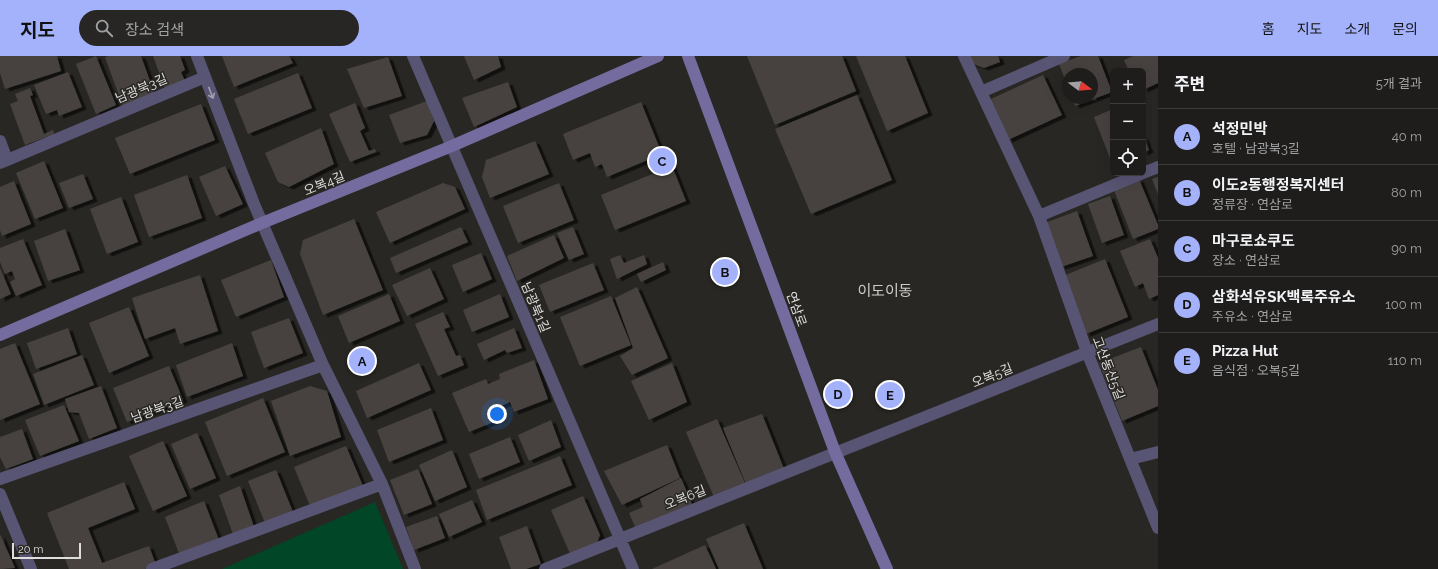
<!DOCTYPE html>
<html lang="ko">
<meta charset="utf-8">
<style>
body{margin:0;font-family:Raleway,"Noto Sans KR",sans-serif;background:#272624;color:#f1f3f6}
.controls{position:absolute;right:12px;top:12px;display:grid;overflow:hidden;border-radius:6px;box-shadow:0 4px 16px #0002}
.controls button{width:36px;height:36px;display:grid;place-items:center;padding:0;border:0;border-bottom:1px solid #3c3b3a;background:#1f1d1b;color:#f1f3f6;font:20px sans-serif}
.compass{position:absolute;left:1062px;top:12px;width:36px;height:36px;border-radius:50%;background:#1f1d1b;box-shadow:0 4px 16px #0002;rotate:106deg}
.scale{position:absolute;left:12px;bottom:10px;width:69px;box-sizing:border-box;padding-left:4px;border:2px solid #dfdedc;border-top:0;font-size:11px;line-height:14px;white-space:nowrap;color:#dfdedc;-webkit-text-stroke:3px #292724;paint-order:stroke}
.you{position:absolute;left:497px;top:358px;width:14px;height:14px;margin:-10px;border:3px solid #fff;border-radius:50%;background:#1a73e8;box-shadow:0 0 0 6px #1a73e833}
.badge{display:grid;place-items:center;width:26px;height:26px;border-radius:50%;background:#a4b2fc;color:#111;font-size:13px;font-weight:700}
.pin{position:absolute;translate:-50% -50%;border:2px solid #fff;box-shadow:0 1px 4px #0006}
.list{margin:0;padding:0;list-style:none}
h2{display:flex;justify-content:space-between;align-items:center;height:52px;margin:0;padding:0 16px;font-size:17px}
h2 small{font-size:13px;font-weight:400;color:#a1a2a3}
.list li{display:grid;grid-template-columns:26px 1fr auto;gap:12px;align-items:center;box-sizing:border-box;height:56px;padding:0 16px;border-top:1px solid #3c3b3a}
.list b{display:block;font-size:15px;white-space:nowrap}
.list p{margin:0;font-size:13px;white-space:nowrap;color:#a1a2a3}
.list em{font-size:13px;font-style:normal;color:#a1a2a3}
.icon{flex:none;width:22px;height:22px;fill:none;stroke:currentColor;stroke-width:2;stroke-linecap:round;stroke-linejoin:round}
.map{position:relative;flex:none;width:1158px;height:513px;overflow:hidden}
header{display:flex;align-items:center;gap:24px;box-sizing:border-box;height:56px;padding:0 20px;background:#a4b2fc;color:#111}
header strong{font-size:19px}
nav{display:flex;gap:22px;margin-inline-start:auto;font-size:14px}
.search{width:280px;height:36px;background:#272624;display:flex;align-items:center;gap:10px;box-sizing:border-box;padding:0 14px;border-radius:22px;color:#a1a2a3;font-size:15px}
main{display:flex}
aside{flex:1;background:#1f1d1b}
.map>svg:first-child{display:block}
.green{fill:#014626}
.building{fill:#464340;filter:url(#shadow)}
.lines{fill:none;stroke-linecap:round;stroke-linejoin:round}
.street{stroke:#585473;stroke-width:12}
.secondary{stroke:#746c9e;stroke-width:12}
.oneway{stroke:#a2a0ad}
.labels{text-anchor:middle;stroke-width:3;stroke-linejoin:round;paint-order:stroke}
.street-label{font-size:13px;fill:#dfdedc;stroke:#292724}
.quarter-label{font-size:15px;fill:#cdcac6;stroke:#292724}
</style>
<header>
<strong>지도</strong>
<div class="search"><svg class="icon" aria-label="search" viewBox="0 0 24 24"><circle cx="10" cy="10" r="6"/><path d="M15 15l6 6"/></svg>장소 검색</div>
<nav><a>홈</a><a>지도</a><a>소개</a><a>문의</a></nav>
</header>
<main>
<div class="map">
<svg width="1158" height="513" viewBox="0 0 1158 513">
<defs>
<filter id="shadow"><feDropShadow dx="4.5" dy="2.5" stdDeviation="0" flood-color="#0009"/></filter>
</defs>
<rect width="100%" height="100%" fill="#292724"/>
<path class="green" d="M375 446 403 513H222Z"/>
<path class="building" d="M0 0H57L61 15 5 33 0 17Z
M96 0 116 49 96 58 76 8Z
M109 0H141L155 39 123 51 105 1Z
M153 0H180L185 14 181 16 185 25 165 33Z
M222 0H289L293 7 234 31Z
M464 0H498L501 11 474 24Z
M747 0H842L856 35 775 69Z
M856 0H905L928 57 887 75Z
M969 0H998L1000 6 984 12 971 7Z
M1081 0H1098L1112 36 1075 50 1072 42H1092V18H1068V31L1059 8Z
M1133 0H1158V27L1143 34V15H1129L1124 4Z
M388 1 402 40 364 52 347 13Z
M68 16 82 51 59 60 57 54 46 58 34 29Z
M298 17 312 52 248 78 234 43Z
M1043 19 1062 59 1008 84 989 44Z
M508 26 517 51 474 71 462 42Z
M30 32 33 39 30 40 44 78 53 74 54 78 25 89 10 48 18 45 15 38Z
M857 39 892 124 811 158 775 73Z
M427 45 434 65 427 79 400 87 389 59Z
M641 46 662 98 607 121 602 108 595 111 590 97 573 104 563 78Z
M355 47 365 72 360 75 369 95 375 93 376 96 350 106 329 58Z
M201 48 215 84 130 118 115 82Z
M1113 53V110L1094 61Z
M321 72 334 108 289 131 278 126 265 97Z
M1143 79 1149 94 1143 97Z
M535 85 549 118 490 142 482 121 486 104Z
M44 105 63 152 35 163 16 117Z
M225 110 243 148 216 160 199 121Z
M672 110 686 145 615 174 601 139Z
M83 118 93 143 69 152 59 127Z
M187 119 202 162 149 181 134 139Z
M1158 121V138L1152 123Z
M1139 123 1158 169V173L1133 183 1114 134Z
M14 125 31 168 2 180 0 174V131Z
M443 127 455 131 465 153 390 187 376 156Z
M559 127 574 164 518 187 503 150Z
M1110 140 1124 179 1102 187 1088 148Z
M121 141 138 186 107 198 90 153Z
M1077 155 1093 200 1061 211 1045 167Z
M354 163 383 234 323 259 300 198 303 184Z
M461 171 468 186 396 217 390 202Z
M573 171 584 198 569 204 557 177Z
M65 173 80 214 48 225 34 185Z
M554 179 564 202 517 225 507 200Z
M23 183 42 229 16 240 10 226 15 223 12 215 5 218 0 206V192Z
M1150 183 1158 202V239L1149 243 1143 227 1135 231 1120 195Z
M481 197 492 223 463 236 452 209Z
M620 199 624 207 644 199 647 208 617 223 610 203Z
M1105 203 1128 261 1086 278 1063 220Z
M271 204 284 241 236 261 221 224Z
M663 206 666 214 641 226 637 218Z
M593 207 604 234 550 256 539 229Z
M0 212 11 238 0 243Z
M430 212 444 243 407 260 392 229Z
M200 219 218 275 180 288 175 272 145 283 132 242Z
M637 231 668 302 632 319 620 300 633 292 615 242Z
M389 238 400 265 349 287 338 260Z
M500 238 509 261 472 276 463 254Z
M611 240 631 289 580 310 560 261Z
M129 251 149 300 109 317 89 267Z
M443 256 450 271 444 273 456 300 460 299 464 309 438 320 415 268Z
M289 262 303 297 264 312 251 276Z
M68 272 77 298 36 313 27 287Z
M514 272 522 292 507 297 505 294 484 304 477 288Z
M15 287 40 348 0 364V293Z
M232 287 243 320 187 341 176 309Z
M1141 291 1158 334V350L1122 365 1099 307Z
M82 299 94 329 44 349 33 318Z
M534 304 548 343 514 356 510 346 496 352 501 363 469 376 452 337 486 323 488 328 500 323 499 318Z
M419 307 431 334 367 362 356 335Z
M672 307 687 346 649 364 631 325Z
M169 310 183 344 127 366 113 332Z
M101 330 117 372 89 383 79 357 69 356 65 343Z
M310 330 327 335 341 381 290 400 271 345Z
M263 342 285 396 227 420 205 366Z
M64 349 79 385 40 400 25 364Z
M431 352 443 384 389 406 377 374Z
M762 358 784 413 746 428 723 372Z
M717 363 745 427 714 441 686 376Z
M551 364 561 391 529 405 518 379Z
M22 373 33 403 6 413 0 401V381Z
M197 377 216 422 190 433 171 388Z
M510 381 520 406 479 423 469 398Z
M163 385 187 440 153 455 129 400Z
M667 389 680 422 622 449 604 415Z
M346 390 363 430 310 450 294 411Z
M452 394 467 431 435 445 419 409Z
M560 400 572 429 487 464 476 434Z
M418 413 432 448 404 459 390 424Z
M276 414 293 456 265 467 248 425Z
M681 422 693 451 636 473 629 457 643 451 640 443Z
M124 426 135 453 88 472 102 507 149 490 156 509 145 513H69L47 457Z
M240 430 254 471 234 481 219 439Z
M583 440 600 479 596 490 571 500 551 454Z
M472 444 482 466 449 481 439 458Z
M204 445 219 484 180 500 165 461Z
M437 460 445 482 414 494 406 471Z
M744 467 763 513H719L706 483Z
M527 470 541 508 526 513H511L499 481Z
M0 478 15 512 0 513Z
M705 489 716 513H652Z"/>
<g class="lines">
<path class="street" d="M197 0 254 148 323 309 382 428 415 513
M413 0 633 513
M964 0 1039 160 1087 296 1158 472
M981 36 1064 0
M0 85 7 104
M0 107 205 21
M1143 117 1158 111
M1039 160 1143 117
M1130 403 1158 396
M0 423 323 309
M0 438 31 513
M152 513 382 428
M545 513 1158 268"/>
<path class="secondary" d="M688 0 835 396 887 513
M0 279 262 167 452 90 658 0"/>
</g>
<defs><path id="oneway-shaft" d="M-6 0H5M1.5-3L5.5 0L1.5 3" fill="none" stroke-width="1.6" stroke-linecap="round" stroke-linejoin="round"/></defs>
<use class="oneway" href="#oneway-shaft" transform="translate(211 37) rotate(69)"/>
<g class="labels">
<g class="street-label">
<text transform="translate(141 32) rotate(-23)" y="5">남광북3길</text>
<text transform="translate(324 127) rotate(-22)" y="5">오복4길</text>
<text transform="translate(536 251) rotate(67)" y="5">남광북1길</text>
<text transform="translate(797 253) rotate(70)" y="5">연삼로</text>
<text transform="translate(1109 312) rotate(69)" y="5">고산동산5길</text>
<text transform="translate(992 319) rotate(-22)" y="5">오복5길</text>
<text transform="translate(157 353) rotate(-19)" y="5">남광북3길</text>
<text transform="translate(685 441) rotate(-22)" y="5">오복6길</text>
</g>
<g class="quarter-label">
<text x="885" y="240">이도이동</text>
</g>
</g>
</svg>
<div class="controls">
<button>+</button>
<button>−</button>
<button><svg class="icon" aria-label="locate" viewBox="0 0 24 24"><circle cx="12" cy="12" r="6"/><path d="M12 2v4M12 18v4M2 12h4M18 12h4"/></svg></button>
</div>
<svg class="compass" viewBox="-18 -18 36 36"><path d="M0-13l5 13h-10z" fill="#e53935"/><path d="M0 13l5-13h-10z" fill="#a1a2a3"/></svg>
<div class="scale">20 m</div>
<div class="you"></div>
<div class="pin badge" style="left:362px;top:305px">A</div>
<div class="pin badge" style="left:725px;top:216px">B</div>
<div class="pin badge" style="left:662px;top:105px">C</div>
<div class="pin badge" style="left:838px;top:338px">D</div>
<div class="pin badge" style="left:890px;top:339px">E</div>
</div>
<aside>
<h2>주변<small>5개 결과</small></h2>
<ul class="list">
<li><span class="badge">A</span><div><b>석정민박</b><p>호텔 · 남광북3길</p></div><em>40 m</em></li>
<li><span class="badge">B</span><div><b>이도2동행정복지센터</b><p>정류장 · 연삼로</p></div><em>80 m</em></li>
<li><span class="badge">C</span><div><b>마구로쇼쿠도</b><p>장소 · 연삼로</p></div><em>90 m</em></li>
<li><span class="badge">D</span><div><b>삼화석유SK백록주유소</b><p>주유소 · 연삼로</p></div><em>100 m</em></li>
<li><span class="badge">E</span><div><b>Pizza Hut</b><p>음식점 · 오복5길</p></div><em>110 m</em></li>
</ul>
</aside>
</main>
